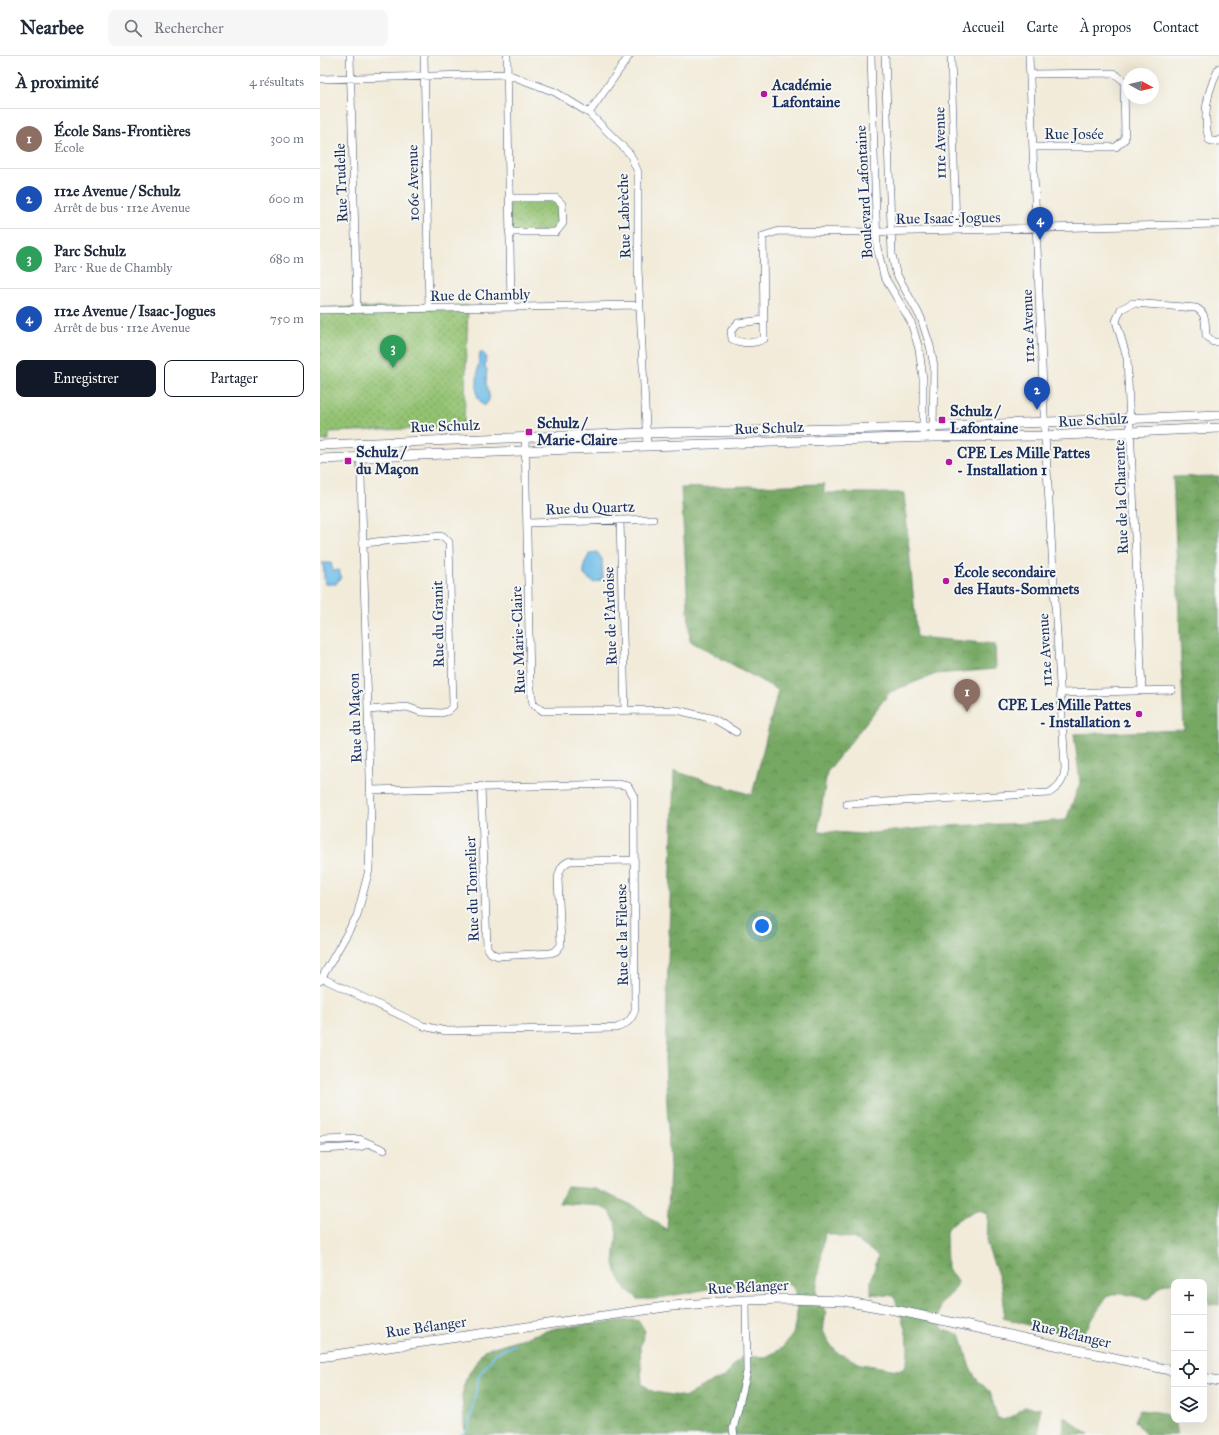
<!DOCTYPE html>
<html lang="fr">
<meta charset="utf-8">
<style>
body{margin:0;font-family:"IM FELL Great Primer",serif;background:#f6f6f7;color:#1f2937}
.controls{position:absolute;right:12px;bottom:12px;display:grid;overflow:hidden;border-radius:8px;box-shadow:0 4px 16px #0002}
.controls button{width:36px;height:36px;display:grid;place-items:center;padding:0;border:0;border-bottom:1px solid #e0e1e3;background:#fff;color:#1f2937;font:20px sans-serif}
.compass{position:absolute;left:803px;top:12px;width:36px;height:36px;border-radius:50%;background:#fff;box-shadow:0 4px 16px #0002;rotate:98deg}
.you{position:absolute;left:442px;top:870px;width:14px;height:14px;margin:-10px;border:3px solid #fff;border-radius:50%;background:#1a73e8;box-shadow:0 0 0 6px #1a73e833}
.badge{display:grid;place-items:center;width:26px;height:26px;border-radius:50%;background:#111827;color:#fff;font-size:13px;font-weight:700}
.pin{position:absolute;translate:-50% -33px;filter:drop-shadow(0 1px 2px #0008)}
.pin::after{content:'';position:absolute;top:21px;width:14px;height:12px;background:inherit;clip-path:polygon(0 0,100% 0,50% 100%)}
.list{margin:0;padding:0;list-style:none}
h2{display:flex;justify-content:space-between;align-items:center;height:52px;margin:0;padding:0 16px;font-size:17px}
h2 small{font-size:13px;font-weight:400;color:#747a83}
.list li{display:grid;grid-template-columns:26px 1fr auto;gap:12px;align-items:center;box-sizing:border-box;height:60px;padding:0 16px;border-top:1px solid #e0e1e3}
.list b{display:block;font-size:15px;white-space:nowrap}
.list p{margin:0;font-size:13px;white-space:nowrap;color:#747a83}
.list em{font-size:13px;font-style:normal;color:#747a83}
.actions{display:flex;gap:8px;padding:12px 16px}
.actions a{flex:1;padding:9px 0;border:1px solid #111827;border-radius:8px;text-align:center;font-size:14px;color:#111827}
.actions .main{background:#111827;color:#fff}
.icon{flex:none;width:22px;height:22px;fill:none;stroke:currentColor;stroke-width:2;stroke-linecap:round;stroke-linejoin:round}
.map{position:relative;flex:none;width:899px;height:1379px;overflow:hidden}
header{display:flex;align-items:center;gap:24px;box-sizing:border-box;height:56px;padding:0 20px;background:#fff;border-bottom:1px solid #e0e1e3}
header strong{font-size:19px}
nav{display:flex;gap:22px;margin-inline-start:auto;font-size:14px}
.search{width:280px;height:36px;background:#f6f6f7;display:flex;align-items:center;gap:10px;box-sizing:border-box;padding:0 14px;border-radius:8px;color:#747a83;font-size:15px}
main{display:flex}
aside{flex:1;background:#fff}
.map>svg:first-child{display:block}
.forest{fill:url(#forest-crowns);stroke:#486c60;fill-rule:evenodd}
.park{fill:url(#park-dots);stroke:#577868}
.water{fill:#6cbbe7;stroke:#4475a2}
.lines{fill:none;stroke-linecap:round;stroke-linejoin:round}
.stream{stroke:#6cbbe7;stroke-width:2}
.minor-casing{stroke:#3b4b70;stroke-width:8}
.tertiary-casing{stroke:#3b4b70;stroke-width:10}
.minor{stroke:#fff;stroke-width:7}
.tertiary{stroke:#fff;stroke-width:9}
.poi-dot{fill:#b5179e;stroke:#f6f6f2;stroke-width:1.5}
.labels{text-anchor:middle;stroke-width:4;stroke-linejoin:round;paint-order:stroke}
.poi-label{font-size:15px;font-weight:bold;fill:#1b2f5e;stroke:#f6f6f2;text-anchor:start}
.street-label{font-size:15px;fill:#1b2f5e;stroke:#f6f6f2}
</style>
<header>
<strong>Nearbee</strong>
<div class="search"><svg class="icon" aria-label="search" viewBox="0 0 24 24"><circle cx="10" cy="10" r="6"/><path d="M15 15l6 6"/></svg>Rechercher</div>
<nav><a>Accueil</a><a>Carte</a><a>À propos</a><a>Contact</a></nav>
</header>
<main>
<aside>
<h2>À proximité<small>4 résultats</small></h2>
<ul class="list">
<li><span class="badge" style="background:#8d6e63">1</span><div><b>École Sans-Frontières</b><p>École</p></div><em>300 m</em></li>
<li><span class="badge" style="background:#1a4fb4">2</span><div><b>112e Avenue / Schulz</b><p>Arrêt de bus · 112e Avenue</p></div><em>600 m</em></li>
<li><span class="badge" style="background:#2e9e5b">3</span><div><b>Parc Schulz</b><p>Parc · Rue de Chambly</p></div><em>680 m</em></li>
<li><span class="badge" style="background:#1a4fb4">4</span><div><b>112e Avenue / Isaac-Jogues</b><p>Arrêt de bus · 112e Avenue</p></div><em>750 m</em></li>
</ul>
<div class="actions"><a class="main">Enregistrer</a><a>Partager</a></div>
</aside>
<div class="map">
<svg width="899" height="1379" viewBox="0 0 899 1379">
<defs>
<pattern id="forest-crowns" width="20" height="18" patternUnits="userSpaceOnUse"><rect width="20" height="18" fill="#76a863"/><path d="M2 6a3 3 0 1 1 6 0M12 15a3 3 0 1 1 6 0" fill="none" stroke="#608955"/></pattern>
<pattern id="park-dots" width="8" height="8" patternUnits="userSpaceOnUse"><rect width="8" height="8" fill="#93c271"/><path d="M2 2h.1M6 6h.1" fill="none" stroke="#779e60" stroke-width="1.8" stroke-linecap="round"/></pattern>
</defs>
<rect width="100%" height="100%" fill="#f6f6f2"/>
<filter id="ink" filterUnits="userSpaceOnUse"><feTurbulence type="fractalNoise" baseFrequency=".025" numOctaves="2"/><feDisplacementMap in="SourceGraphic" scale="8" xChannelSelector="R" yChannelSelector="G"/><feConvolveMatrix kernelMatrix="1 2 1 2 8 2 1 2 1" color-interpolation-filters="sRGB"/></filter>
<filter id="wash" filterUnits="userSpaceOnUse"><feTurbulence type="fractalNoise" baseFrequency=".012" numOctaves="4" result="noise"/><feDisplacementMap in="SourceGraphic" scale="16" xChannelSelector="R" yChannelSelector="G"/><feGaussianBlur stdDeviation="0.9" result="paint"/><feColorMatrix in="noise" values="0 0 0 0 0 0 0 0 0 0 0 0 0 0 0 0 0 1.4 0 .05"/><feComposite in="paint" operator="in"/></filter>
<g filter="url(#wash)">
<rect width="100%" height="100%" fill="#f2ebd9"/>
<path class="forest" d="M899 420V1249L889 1248 884 1225 869 1222 842 1229 832 1240 827 1243 800 1237 789 1240 783 1246 762 1280 730 1275 683 1262 684 1248 682 1230 667 1189 668 1157 658 1154C647 1159 632 1164 626 1176L627 1212 638 1225 633 1236 621 1247 618 1265 624 1274 641 1280 649 1309 655 1321 670 1336 677 1361 683 1364 695 1359 704 1351 720 1352 719 1379H145L142 1340 146 1322 164 1294 236 1272 310 1264 319 1265 325 1275 320 1291 322 1328 334 1336 366 1341 387 1328 405 1321 416 1306 423 1300 446 1301 462 1292 473 1278 477 1258 475 1235 472 1230 465 1227 399 1231 334 1243H318L304 1231 296 1215 294 1206 297 1177 295 1166 289 1155 279 1150 239 1147 247 1131 275 1133 312 1149 347 1174 350 1113 345 1004 354 715 432 739 458 634 370 585 361 432 504 428V437H584L597 581 675 588 676 613 616 618 570 636 507 716 498 775 542 778 627 770 711 767 746 764 760 727 754 678 864 674 853 421ZM505 1177 535 1183 558 1200 551 1225V1238L574 1240C581 1261 595 1291 584 1313L578 1314 541 1308 518 1297 508 1286 503 1274 506 1257 496 1237Z
M819 1354C836 1356 858 1355 856 1379H826L815 1365Z
M744 1360 769 1379H743Z"/>
<path class="park" d="M189 142H236L242 148 243 167 236 176H189Z
M148 250 144 371 9 376V384L0 385V252Z"/>
<path class="water" d="M161 295 166 300 165 311 167 313C167 317 166 322 166 326 167 337 174 342 164 350 161 346 158 343 157 339 156 332 158 300 161 295Z
M277 496 282 503 283 523 274 527 264 519V508L270 497Z
M2 507H11L13 515 19 514 21 521 16 528H5C3 520 5 514 2 507Z"/>
<g class="lines">
<path class="stream" d="M141 1379 148 1374 159 1319 176 1297 194 1289"/>
</g>
</g>
<g filter="url(#ink)">
<g class="lines">
<g class="minor-casing">
<path id="minor" d="M30 0 37 254
M104 0 109 252
M187 0 191 251
M551 0 557 191 564 220 591 266 599 293 603 323V382
M565 0 572 198 576 217 601 262 610 290 614 310 613 375
M631 0 636 174
M899 12C887 35 882 59 889 84L897 86 899 84
M710 18 794 17 804 25 805 83 796 91H713
M0 23 187 18 235 36 269 57 310 98 318 116V213L327 390
M269 57 309 0
M189 142H236L242 148 243 167 236 176H189
M0 254 320 249
M444 264 418 267 411 275 412 283C422 288 434 288 444 283V273L443 180 459 175 556 176 899 168
M205 381 210 626 213 648 223 655 357 654 394 663 416 676
M300 464 305 654
M208 467 333 463
M43 487 123 480 129 486 133 650 128 655 122 657 101 656 87 651 48 654
M822 635 807 302 796 265 801 253 813 247 876 252C887 257 885 268 886 279L893 286H899
M740 637 852 634
M161 730 167 891 171 897 178 900 231 897 236 895 241 889 238 822C240 813 242 808 250 805L314 804
M527 748 729 737C740 730 744 724 745 712L725 380 709 0
M2 922 103 970 126 975 296 972C307 968 311 965 315 954L314 741 308 730 298 728 50 734
M0 925 37 860 49 814 51 754 40 387
M0 1084 39 1083 64 1094
M0 1093 40 1091 47 1088
M414 1379 413 1373 427 1316 426 1244"/>
</g>
<g class="tertiary-casing">
<path id="tertiary" d="M0 389 326 377 608 371 899 359
M0 403 327 390 613 381 722 380 899 372
M0 1301 352 1250 426 1244 464 1243 523 1245 580 1255 854 1315
M884 1322 899 1325"/>
</g>
<use href="#minor" class="minor"/>
<use href="#tertiary" class="tertiary"/>
</g>
</g>
<g class="poi-dot">
<circle cx="444" cy="38" r="4"/>
<rect x="618" y="360" width="8" height="8" rx="2"/>
<rect x="205" y="372" width="8" height="8" rx="2"/>
<rect x="24" y="401" width="8" height="8" rx="2"/>
<circle cx="629" cy="406" r="4"/>
<circle cx="626" cy="525" r="4"/>
<circle cx="819" cy="658" r="4"/>
</g>
<g class="labels">
<g class="poi-label">
<text x="452" y="34">Académie<tspan x="452" dy="17">Lafontaine</tspan></text>
<text x="630" y="360">Schulz /<tspan x="630" dy="17">Lafontaine</tspan></text>
<text x="217" y="372">Schulz /<tspan x="217" dy="17">Marie-Claire</tspan></text>
<text x="36" y="401">Schulz /<tspan x="36" dy="17">du Maçon</tspan></text>
<text x="637" y="402">CPE Les Mille Pattes<tspan x="637" dy="17">- Installation 1</tspan></text>
<text x="634" y="521">École secondaire<tspan x="634" dy="17">des Hauts-Sommets</tspan></text>
<text x="811" y="654" text-anchor="end">CPE Les Mille Pattes<tspan x="811" dy="17">- Installation 2</tspan></text>
</g>
<g class="street-label">
<text x="754" y="83">Rue Josée</text>
<text transform="translate(620 87) rotate(-91)" y="5">111e Avenue</text>
<text transform="translate(21 127) rotate(-92)" y="5">Rue Trudelle</text>
<text transform="translate(93 127) rotate(-91)" y="5">106e Avenue</text>
<text transform="translate(544 136) rotate(-93)" y="5">Boulevard Lafontaine</text>
<text transform="translate(304 160) rotate(-92)" y="5">Rue Labrèche</text>
<text transform="translate(628 162) rotate(-1)" y="5">Rue Isaac-Jogues</text>
<text transform="translate(160 239) rotate(-1)" y="5">Rue de Chambly</text>
<text transform="translate(708 270) rotate(-92)" y="5">112e Avenue</text>
<text transform="translate(773 364) rotate(-3)" y="5">Rue Schulz</text>
<text transform="translate(125 370) rotate(-2)" y="5">Rue Schulz</text>
<text transform="translate(449 372) rotate(-2)" y="5">Rue Schulz</text>
<text transform="translate(801 441) rotate(-92)" y="5">Rue de la Charente</text>
<text transform="translate(270 452) rotate(-2)" y="5">Rue du Quartz</text>
<text transform="translate(290 560) rotate(-92)" y="5">Rue de l'Ardoise</text>
<text transform="translate(118 568) rotate(-91)" y="5">Rue du Granit</text>
<text transform="translate(198 584) rotate(-92)" y="5">Rue Marie-Claire</text>
<text transform="translate(725 594) rotate(-93)" y="5">112e Avenue</text>
<text transform="translate(35 662) rotate(-92)" y="5">Rue du Maçon</text>
<text transform="translate(152 833) rotate(-92)" y="5">Rue du Tonnelier</text>
<text transform="translate(302 879) rotate(-91)" y="5">Rue de la Fileuse</text>
<text transform="translate(428 1231) rotate(-3)" y="5">Rue Bélanger</text>
<text transform="translate(106 1271) rotate(-8)" y="5">Rue Bélanger</text>
<text transform="translate(751 1278) rotate(13)" y="5">Rue Bélanger</text>
</g>
</g>
</svg>
<div class="controls">
<button>+</button>
<button>−</button>
<button><svg class="icon" aria-label="locate" viewBox="0 0 24 24"><circle cx="12" cy="12" r="6"/><path d="M12 2v4M12 18v4M2 12h4M18 12h4"/></svg></button>
<button><svg class="icon" aria-label="layers" viewBox="0 0 24 24"><path d="M12 4l9 5-9 5-9-5zM3 14l9 5 9-5"/></svg></button>
</div>
<svg class="compass" viewBox="-18 -18 36 36"><path d="M0-13l5 13h-10z" fill="#e53935"/><path d="M0 13l5-13h-10z" fill="#747a83"/></svg>
<div class="you"></div>
<div class="pin badge" style="left:647px;top:656px;background:#8d6e63">1</div>
<div class="pin badge" style="left:717px;top:354px;background:#1a4fb4">2</div>
<div class="pin badge" style="left:73px;top:312px;background:#2e9e5b">3</div>
<div class="pin badge" style="left:720px;top:184px;background:#1a4fb4">4</div>
</div>
</main>
